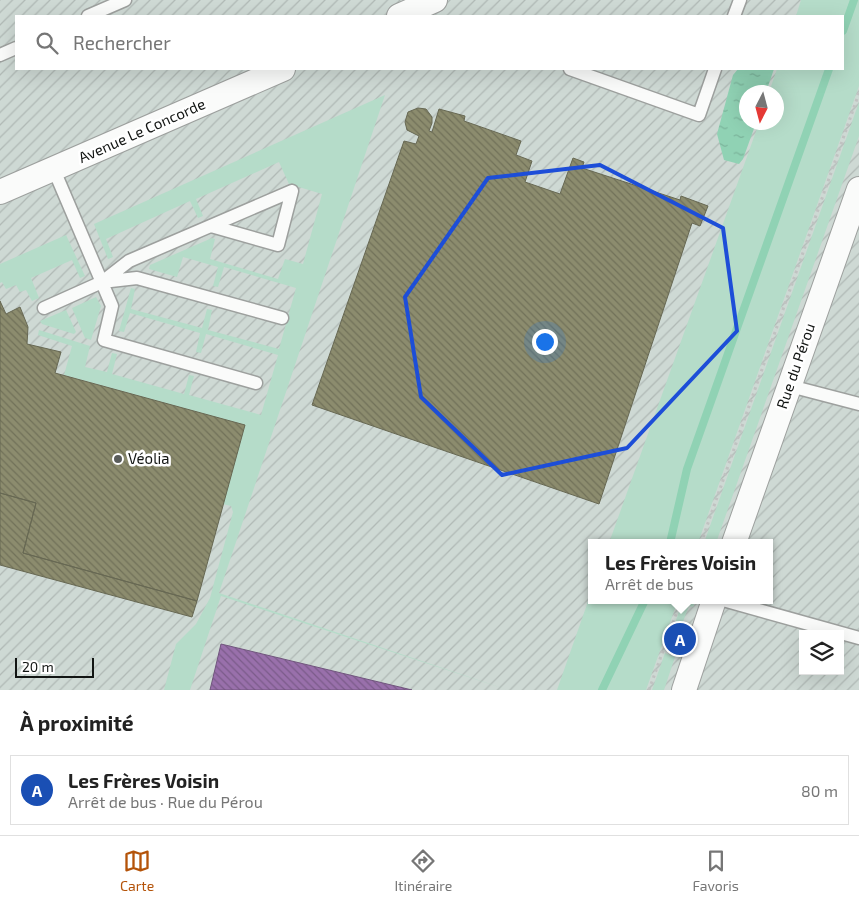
<!DOCTYPE html>
<html lang="fr">
<meta charset="utf-8">
<style>
body{margin:0;font-family:"Exo 2",sans-serif;background:#f2f2f2;color:#222}
.controls{position:absolute;right:15px;bottom:15px;display:grid;overflow:hidden;border-radius:0px;box-shadow:0 5px 20px #0002}
.controls button{width:45px;height:45px;display:grid;place-items:center;padding:0;border:0;border-bottom:1px solid #e0e0e0;background:#fff;color:#222;font:25px sans-serif}
.compass{position:absolute;left:739px;top:85px;width:45px;height:45px;border-radius:50%;background:#fff;box-shadow:0 5px 20px #0002;rotate:186deg}
.scale{position:absolute;left:15px;bottom:12px;width:79px;box-sizing:border-box;padding-left:5px;border:2px solid #121513;border-top:0;font-size:14px;line-height:18px;white-space:nowrap;color:#121513;-webkit-text-stroke:4px #fff;paint-order:stroke}
.you{position:absolute;left:544px;top:341px;width:18px;height:18px;margin:-12px;border:4px solid #fff;border-radius:50%;background:#1a73e8;box-shadow:0 0 0 8px #1a73e833}
.badge{display:grid;place-items:center;width:32px;height:32px;border-radius:50%;background:#b45309;color:#fff;font-size:16px;font-weight:700}
.pin{position:absolute;translate:-50% -50%;border:2px solid #fff;box-shadow:0 1px 5px #0006}
.popup{position:absolute;left:588px;top:539px;width:185px;height:65px;box-sizing:border-box;display:grid;place-content:center;border-radius:0px;background:#fff;filter:drop-shadow(0 1px 4px #0005);font-size:16px;white-space:nowrap;color:#767676}
.popup b{font-size:19px;color:#222}
.popup::after{content:'';position:absolute;left:50%;top:100%;margin-left:-10px;border:10px solid transparent;border-top-color:#fff}
.list{margin:0;padding:0;list-style:none}
h2{display:flex;justify-content:space-between;align-items:center;height:65px;margin:0;padding:0 20px;font-size:21px}
h2 small{font-size:16px;font-weight:400;color:#767676}
.list li{display:grid;grid-template-columns:32px 1fr auto;gap:15px;align-items:center;box-sizing:border-box;height:70px;margin:0 10px 10px;padding:0 10px;border:1px solid #e0e0e0;border-radius:0px}
.list b{display:block;font-size:19px;white-space:nowrap}
.list p{margin:0;font-size:16px;white-space:nowrap;color:#767676}
.list em{font-size:16px;font-style:normal;color:#767676}
.icon{flex:none;width:28px;height:28px;fill:none;stroke:currentColor;stroke-width:2;stroke-linecap:round;stroke-linejoin:round}
.map{position:relative;flex:none;width:859px;height:690px;overflow:hidden}
.search{position:absolute;background:#fff;box-shadow:0 5px 20px #0002;left:15px;right:15px;top:15px;height:55px;display:flex;align-items:center;gap:12px;box-sizing:border-box;padding:0 18px;border-radius:0px;color:#767676;font-size:19px}
.sheet{height:145px;background:#fff}
nav{display:flex;justify-content:space-around;align-items:center;box-sizing:border-box;height:70px;border-top:1px solid #e0e0e0;background:#fff;font-size:14px;color:#767676}
nav a{display:grid;justify-items:center;gap:2px}
nav .on{color:#b45309}
.map>svg:first-child{display:block}
.industrial{fill:url(#industrial-furrows);fill-rule:evenodd}
.grass{fill:#b5dcc9}
.water{fill:url(#water-ripples)}
.offices{fill:url(#offices-back-hatch);stroke:#70557d}
.industry{fill:url(#industry-back-hatch);stroke:#676853}
.lines{fill:none;stroke-linecap:round;stroke-linejoin:round}
.stream{stroke:#90d2b4;stroke-width:8}
.lane-casing{stroke:#9da09e;stroke-width:15}
.street-casing{stroke:#9da09e;stroke-width:26}
.path{stroke:#c0c2c1;stroke-width:3;stroke-dasharray:2.5 4;stroke-linecap:butt}
.lane{stroke:#fafbfa;stroke-width:12}
.street{stroke:#fafbfa;stroke-width:24}
.marked{fill:none;stroke:#1d4ed8;stroke-width:4;stroke-linejoin:round}
.poi-dot{fill:#5a5d5b;stroke:#fff;stroke-width:2}
.labels{text-anchor:middle;stroke-width:5;stroke-linejoin:round;paint-order:stroke}
.street-label{font-size:15px;fill:#121513;stroke:#fff}
.poi-label{font-size:15px;fill:#121513;stroke:#fff;text-anchor:start}
</style>
<div class="map">
<svg width="859" height="690" viewBox="0 0 859 690">
<defs>
<pattern id="industrial-furrows" width="10" height="10" patternUnits="userSpaceOnUse" patternTransform="scale(1.25)"><rect width="10" height="10" fill="#ced9d4"/><path d="M-1 1l2-2M0 10L10 0M9 11l2-2" fill="none" stroke="#b0b9b5"/></pattern>
<pattern id="water-ripples" width="26" height="14" patternUnits="userSpaceOnUse" patternTransform="scale(1.25)"><rect width="26" height="14" fill="#90d2b4"/><path d="M2 4q2-2 4 0t4 0M15 11q2-2 4 0t4 0" fill="none" stroke="#7bb39a"/></pattern>
<pattern id="offices-back-hatch" width="6" height="6" patternUnits="userSpaceOnUse" patternTransform="scale(1.25)"><rect width="6" height="6" fill="#9970ab"/><path d="M-1 5l2 2M0 0l6 6M5-1l2 2" fill="none" stroke="#7b5b8a"/></pattern>
<pattern id="industry-back-hatch" width="6" height="6" patternUnits="userSpaceOnUse" patternTransform="scale(1.25)"><rect width="6" height="6" fill="#8c8c6e"/><path d="M-1 5l2 2M0 0l6 6M5-1l2 2" fill="none" stroke="#717159"/></pattern>
</defs>
<rect width="100%" height="100%" fill="#dfe4e1"/>
<path class="industrial" d="M0 0H859V690H0ZM16 16H843V69H16ZM746 92H776V122H746ZM591 543H769V600H591ZM803 634H840V671H803Z"/>
<path class="grass" d="M801 0H859V86L698 543H609L759 123 776 122V92H769L777 69H843V16H796Z
M385 95 219 593 508 690 221 596 190 690H164L176 644 196 624 210 598 233 512 231 506 223 504 244 425 64 375 72 346 38 335 39 330 90 346 85 367 107 372 112 353 117 354 112 374 184 394 189 375 194 376 189 395 261 415 278 355 206 334 201 353 196 352 200 333 130 313 124 332 119 331 131 288 135 289 131 309 202 328 207 309 212 310 208 330 279 349 296 288 224 267 218 287 213 286 218 267 183 257 177 277 149 269 150 265 212 238 215 239 210 259 278 279 285 259 303 264 322 194 289 184 279 162 196 199 203 216 198 218 190 201 106 239 113 257 108 259 94 224Z
M859 102V136L716 543H704Z
M66 235 85 276 80 278 72 260 31 278 39 298 32 301 26 290 20 292 16 285 6 289 2 282 0 283V264Z
M96 297 101 306 91 340 85 338 72 308Z
M66 310 76 332 74 334 42 324 40 321Z
M591 593V600H678L646 690H557Z
M683 600H696L693 607 689 606 675 642 669 640Z
M665 653 675 657 664 690H652Z"/>
<path class="water" d="M738 69H774L766 92H746V122L756 123 743 159 739 164 724 160 717 134 733 75Z"/>
<path class="offices" d="M221 644 412 690H210Z"/>
<path class="industry" d="M418 108 426 109 432 117V123L429 131 432 132 439 109 465 116 464 121 521 141 516 155 532 161 525 182 560 194 573 158 584 162 582 168 680 200 681 196 708 206 700 226 692 223 599 504 312 405 404 141 416 144 419 136 407 130 405 122 408 112Z
M0 301 6 314 20 307 28 327 27 344 61 352 55 373 245 425 197 601 23 553 36 503 0 493Z
M0 493 36 503 23 553 197 601 192 617 0 565Z"/>
<g class="lines">
<path class="stream" d="M843 31 854 0
M670 543 687 469 829 69
M602 690 645 600"/>
<g class="lane-casing">
<path id="lane" d="M88 16 125 0
M734 16 740 0
M0 55 16 48
M570 69 699 115 715 69
M54 170 112 306 104 340 256 383
M211 226 278 245 292 191
M102 282 137 278 282 318
M44 308 102 282 129 261 292 191
M790 386 859 404
M723 600 859 638"/>
</g>
<g class="street-casing">
<path id="street" d="M399 16 435 0
M0 192 283 69
M734 543 859 189
M684 690 714 600"/>
</g>
<path class="path" d="M701 543 859 93
M649 690 681 600"/>
<use href="#lane" class="lane"/>
<use href="#street" class="street"/>
</g>
<path class="marked" d="M600 165 723 228 737 331 627 448 502 475 421 397 405 297 488 178Z"/>
<circle class="poi-dot" cx="118" cy="459" r="5"/>
<g class="labels">
<g class="street-label">
<text transform="translate(142 131) rotate(-24)" y="5">Avenue Le Concorde</text>
<text transform="translate(796 366) rotate(-71)" y="5">Rue du Pérou</text>
</g>
<g class="poi-label">
<text x="128" y="464">Véolia</text>
</g>
</g>
</svg>
<div class="controls">
<button><svg class="icon" aria-label="layers" viewBox="0 0 24 24"><path d="M12 4l9 5-9 5-9-5zM3 14l9 5 9-5"/></svg></button>
</div>
<svg class="compass" viewBox="-18 -18 36 36"><path d="M0-13l5 13h-10z" fill="#e53935"/><path d="M0 13l5-13h-10z" fill="#767676"/></svg>
<div class="scale">20 m</div>
<div class="you"></div>
<div class="pin badge" style="left:680px;top:639px;background:#1a4fb4">A</div>
<div class="popup"><b>Les Frères Voisin</b>Arrêt de bus</div>
<div class="search"><svg class="icon" aria-label="search" viewBox="0 0 24 24"><circle cx="10" cy="10" r="6"/><path d="M15 15l6 6"/></svg>Rechercher</div>
</div>
<section class="sheet">
<h2>À proximité<small></small></h2>
<ul class="list">
<li><span class="badge" style="background:#1a4fb4">A</span><div><b>Les Frères Voisin</b><p>Arrêt de bus · Rue du Pérou</p></div><em>80 m</em></li>
</ul>
</section>
<nav>
<a class="on"><svg class="icon" aria-label="map" viewBox="0 0 24 24"><path d="M3 6l6-2 6 2 6-2v14l-6 2-6-2-6 2zM9 4v14M15 6v14"/></svg>Carte</a>
<a><svg class="icon" aria-label="directions" viewBox="0 0 24 24"><path d="M12 3l9 9-9 9-9-9zM9 14v-3h6M13 9l2 2-2 2"/></svg>Itinéraire</a>
<a><svg class="icon" aria-label="saved" viewBox="0 0 24 24"><path d="M7 4h10v16l-5-4-5 4z"/></svg>Favoris</a>
</nav>
